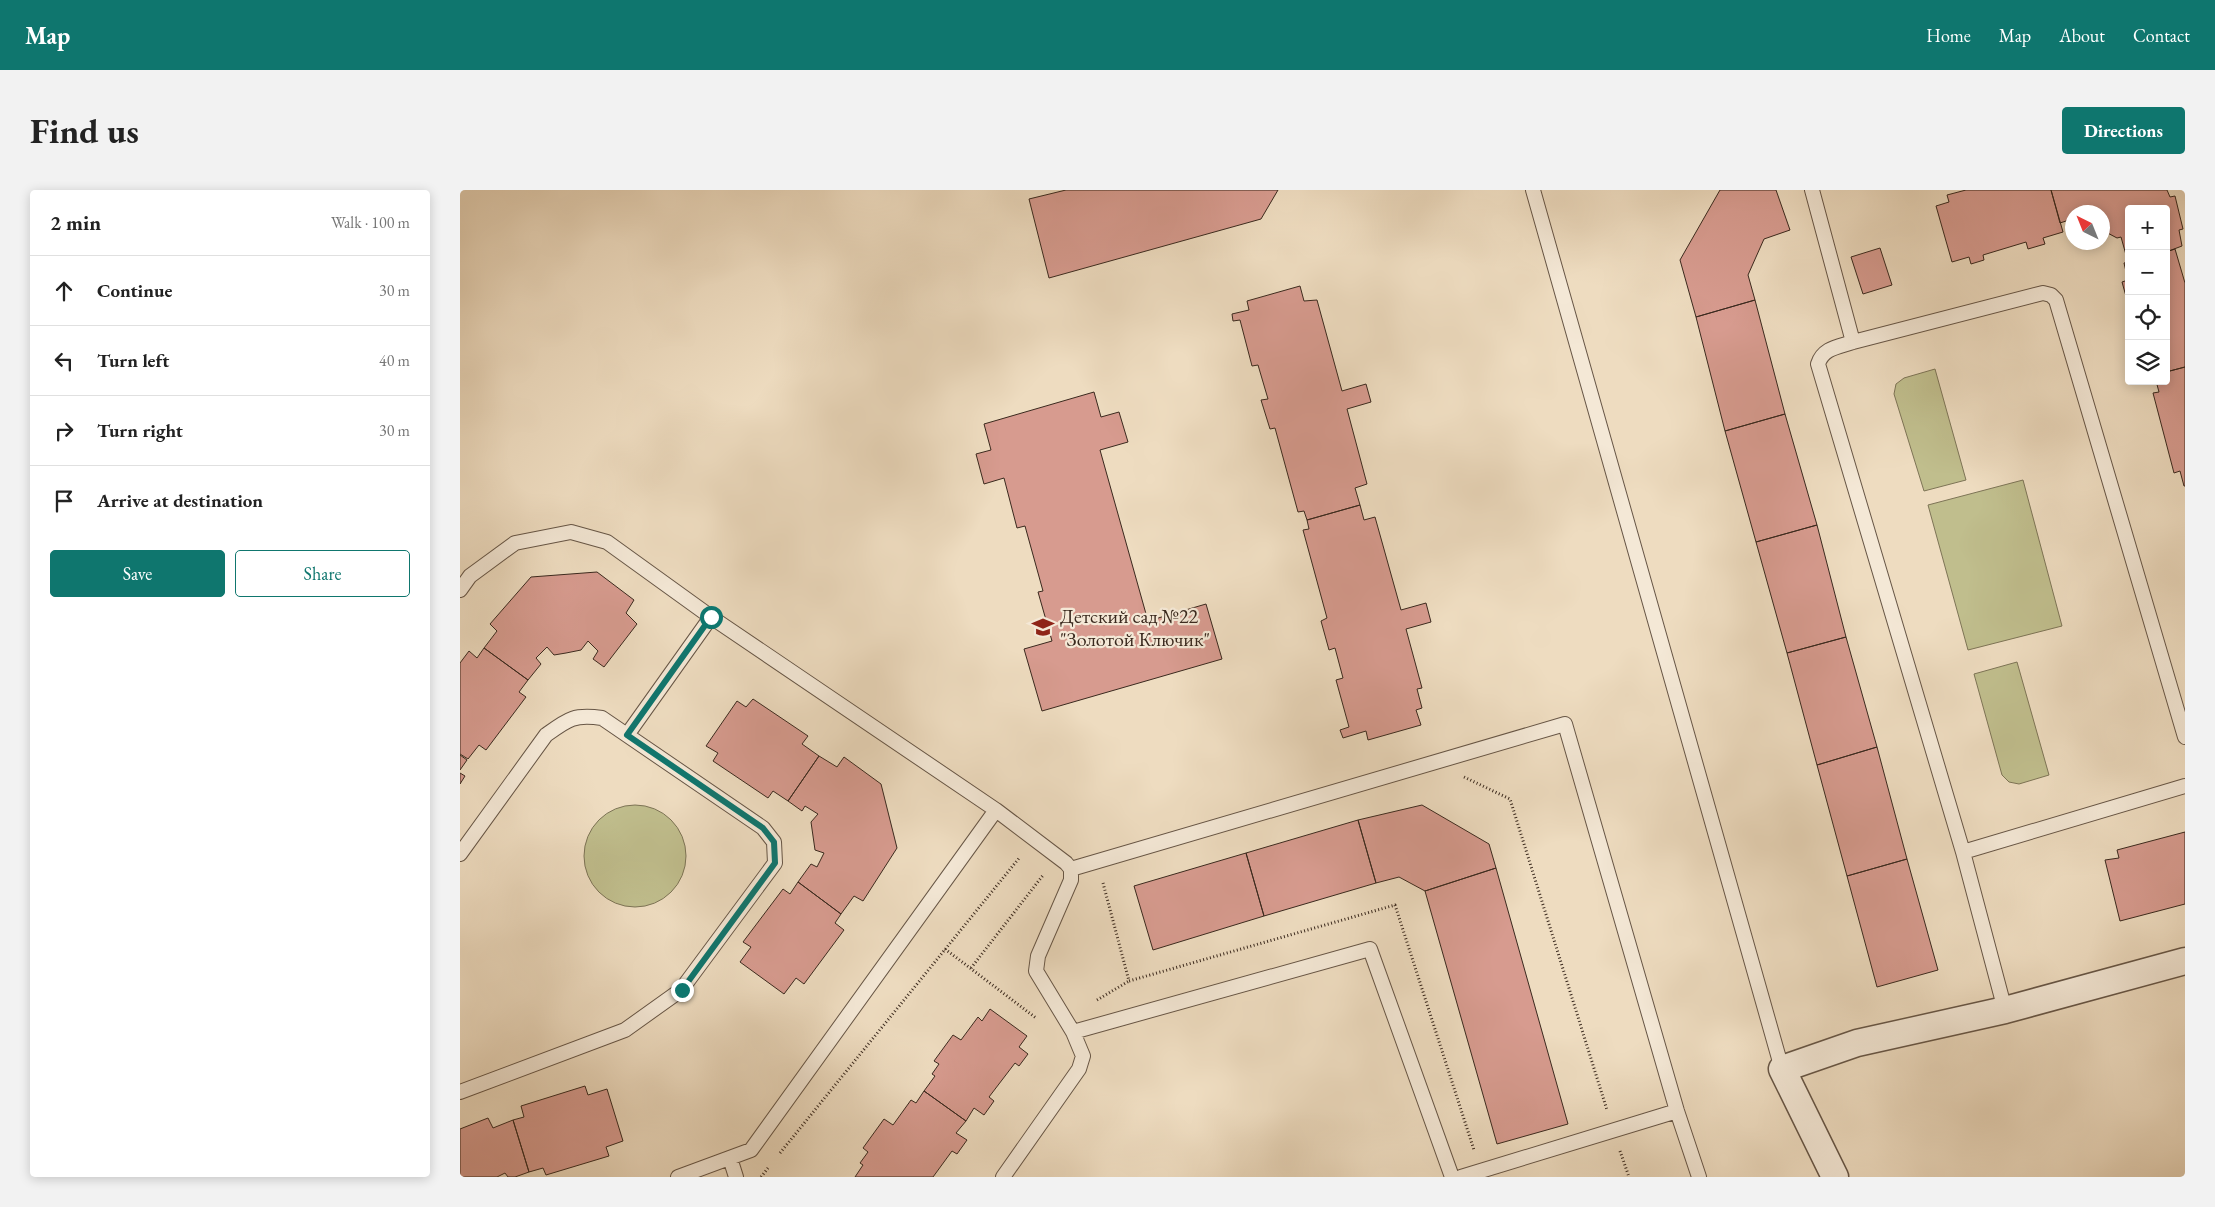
<!DOCTYPE html>
<meta charset="utf-8">
<style>
body{margin:0;font-family:"EB Garamond",serif;background:#f2f2f2;color:#222}
.controls{position:absolute;right:15px;top:15px;display:grid;overflow:hidden;border-radius:5px;box-shadow:0 2px 12px #0003}
.controls button{width:45px;height:45px;display:grid;place-items:center;padding:0;border:0;border-bottom:1px solid #e0e0e0;background:#fff;color:#222;font:25px sans-serif}
.compass{position:absolute;left:1605px;top:15px;width:45px;height:45px;border-radius:50%;background:#fff;box-shadow:0 2px 12px #0003;rotate:317deg}
.stop{position:absolute;width:15px;height:15px;margin:-11px;border:4px solid #0f766e;border-radius:50%;background:#fff}
.stop.end{background:#0f766e;border-color:#fff;box-shadow:0 1px 5px #0008}
.list{margin:0;padding:0;list-style:none}
h2{display:flex;justify-content:space-between;align-items:center;height:65px;margin:0;padding:0 20px;font-size:21px}
h2 small{font-size:16px;font-weight:400;color:#767676}
.list li{display:grid;grid-template-columns:32px 1fr auto;gap:15px;align-items:center;box-sizing:border-box;height:70px;padding:0 20px;border-top:1px solid #e0e0e0}
.list b{display:block;font-size:19px;white-space:nowrap}
.list em{font-size:16px;font-style:normal;color:#767676}
.actions{display:flex;gap:10px;padding:15px 20px}
.actions a{flex:1;padding:11px 0;border:1px solid #0f766e;border-radius:5px;text-align:center;font-size:18px;color:#0f766e}
.actions .main{background:#0f766e;color:#fff}
.icon{flex:none;width:28px;height:28px;fill:none;stroke:currentColor;stroke-width:2;stroke-linecap:round;stroke-linejoin:round}
.map{position:relative;flex:none;width:1725px;height:987px;overflow:hidden;border-radius:5px}
header{display:flex;align-items:center;gap:30px;box-sizing:border-box;height:70px;padding:0 25px;background:#0f766e;color:#fff}
header strong{font-size:24px}
nav{display:flex;gap:28px;margin-inline-start:auto;font-size:18px}
.intro{display:flex;align-items:center;justify-content:space-between;box-sizing:border-box;height:120px;padding:0 30px}
h1{margin:0;font-size:35px}
.button{padding:12px 22px;border-radius:5px;background:#0f766e;color:#fff;font-size:18px;font-weight:700}
main{display:flex;gap:30px;padding:0 30px}
aside{flex:1;background:#fff;border-radius:5px;box-shadow:0 2px 12px #0003}
.map>svg:first-child{display:block}
.green{fill:#c0be8d;stroke:#7d7456}
.building{fill:#d79b8f;stroke:#3a291e}
.lines{fill:none;stroke-linecap:round;stroke-linejoin:round}
.service-casing{stroke:#675646;stroke-width:16}
.minor-casing{stroke:#675646;stroke-width:29}
.path{stroke:#3a291e;stroke-width:3;stroke-dasharray:1 2.5;stroke-linecap:butt}
.service{stroke:#f4e8d6;stroke-width:14}
.minor{stroke:#f4e8d6;stroke-width:26}
.route{stroke:#0f766e;stroke-width:6}
.labels{text-anchor:middle;stroke-width:4.5;stroke-linejoin:round;paint-order:stroke}
.poi-label{font-size:20px;fill:#3a291e;stroke:#f4e8d6;text-anchor:start}
</style>
<header>
<strong>Map</strong>
<nav><a>Home</a><a>Map</a><a>About</a><a>Contact</a></nav>
</header>
<div class="intro"><h1>Find us</h1><a class="button">Directions</a></div>
<main>
<aside>
<h2>2 min<small>Walk · 100 m</small></h2>
<ul class="list">
<li><svg class="icon" aria-label="ahead" viewBox="0 0 24 24"><path d="M12 20V5M6 11l6-6 6 6"/></svg><div><b>Continue</b></div><em>30 m</em></li>
<li><svg class="icon" aria-label="left" viewBox="0 0 24 24"><path d="M17 20v-9H6M10 6l-5 5 5 5"/></svg><div><b>Turn left</b></div><em>40 m</em></li>
<li><svg class="icon" aria-label="right" viewBox="0 0 24 24"><path d="M7 20v-9h11M14 6l5 5-5 5"/></svg><div><b>Turn right</b></div><em>30 m</em></li>
<li><svg class="icon" aria-label="arrive" viewBox="0 0 24 24"><path d="M6 21V4h12l-3 4 3 4H6"/></svg><div><b>Arrive at destination</b></div></li>
</ul>
<div class="actions"><a class="main">Save</a><a>Share</a></div>
</aside>
<div class="map">
<svg width="1725" height="987" viewBox="0 0 1725 987">
<rect width="100%" height="100%" fill="#eedcc0"/>
<filter id="stains"><feTurbulence type="fractalNoise" baseFrequency=".004" numOctaves="4"/><feColorMatrix values="0 0 0 0 .2 0 0 0 0 .09 0 0 0 0 .02 0 0 0 .5 -.17"/></filter>
<radialGradient id="worn" r=".72"><stop offset=".6" stop-color="#630" stop-opacity="0"/><stop offset="1" stop-color="#630" stop-opacity=".3"/></radialGradient>
<path class="green" d="M1475 179 1506 290 1464 301 1434 204 1436 194 1444 188Z
M1563 290 1602 436 1508 460 1468 315Z
M1557 472 1589 585 1559 594 1549 592 1542 585 1514 484Z
M124 666a51 51 0 1 1 102 0a51 51 0 1 1-102 0Z"/>
<path class="building" d="M606 0H818L801 29 589 88 569 9Z
M1260 0H1316L1330 40 1304 49 1288 85 1295 110 1236 127 1220 70Z
M1506 0H1591L1603 42 1583 48 1585 54 1568 59 1566 52 1523 65 1524 70 1511 74 1509 67 1492 72 1476 16 1489 12 1487 5Z
M1591 0H1707L1710 7 1715 6 1723 39 1719 40 1722 56 1706 62V19H1669L1668 72 1661 47 1657 48 1642 40V22H1612V29L1600 33Z
M1420 58 1432 95 1403 104 1391 67Z
M1715 59 1725 93V177L1706 182V62Z
M1668 72H1669V117L1662 92 1668 90 1664 73Z
M840 96 844 111 857 110 882 201 906 194 911 212 887 219 907 294 895 298 900 315 847 330 844 321 838 322 815 238 810 239 801 210 808 209 798 175 792 176 780 130 773 131 772 124 789 120 787 111Z
M1295 110 1325 224 1265 241 1236 127Z
M1725 177V296H1724L1720 281 1714 283 1693 203 1699 202 1696 191H1706V182Z
M634 202 641 227 659 222 668 252 640 260 688 431 746 414 762 469 582 521 564 459 592 451 578 402 583 401 565 336 557 338 544 288 524 294 516 264 531 260 524 234Z
M1325 224 1357 335 1296 352 1265 241Z
M900 315 904 330 915 327 941 420 966 413 971 432 946 439 962 498 957 499 962 518 956 520 961 535 908 550 906 541 883 548 880 540 889 537 876 490 883 488 875 458 869 460 861 431 867 428 843 340 849 339 847 330Z
M1357 335 1386 447 1327 463 1296 352Z
M137 382 174 410 166 423 177 434 144 477 133 469 138 461 128 451 121 460 106 463 94 465 87 457 76 468 81 474 68 490 24 458 37 441 30 434 71 387Z
M1386 447 1417 557 1357 575 1327 463Z
M24 458 68 490 59 502 66 507 26 560 19 555 8 569 0 564V473L9 461 17 468Z
M293 509 348 546 342 554 359 566 328 611 313 601 308 608 253 571 258 563 246 556 277 511 286 517Z
M1417 557 1447 669 1387 686 1357 575Z
M0 565 7 570 0 580Z
M359 566 377 577 384 567 421 594 437 658 403 711 394 706 381 724 338 692 351 674 357 677 364 663 355 660 351 632 358 624 345 616 342 621 328 611Z
M0 583 5 586 0 594Z
M962 615 1029 654 1036 678 965 701 939 687 916 693 898 630Z
M898 630 916 693 804 726 786 663Z
M1725 642V714L1660 731 1645 670 1659 668 1657 660Z
M786 663 804 726 693 760 674 696Z
M1447 669 1478 780 1417 797 1387 686Z
M1036 678 1108 934 1037 954 965 701Z
M338 692 381 724 375 733 384 740 344 794 336 788 324 804 280 772 291 757 283 752 323 699 330 704Z
M530 819 567 846 559 857 568 864 559 876 555 873 529 907 534 911 524 925 514 918 506 931 464 901 475 886 472 884 479 874 474 871 493 845 501 850 518 827 522 831Z
M125 896 128 905 147 899 163 951 146 957 149 966 86 985 83 978 69 982 53 930 64 927 61 916Z
M464 901 506 931 496 943 507 950 497 964 492 961 473 987H395L403 975 400 973 408 962 403 958 424 929 433 935 451 910 456 913Z
M28 928 33 938 53 930 69 982 55 987H48L45 983 37 987H0V939Z"/>
<g class="lines">
<g class="service-casing">
<path id="service" d="M1073 0 1322 879
M1352 0 1393 152 1583 103 1591 105 1596 110 1725 547
M1393 152C1378 157 1363 158 1358 174L1503 662
M0 400 10 386 55 353 111 342 147 352 251 427
M167 545 251 427 536 620 291 960 218 987
M536 620 606 673 611 679V690L578 766 576 781 613 842 623 866 619 879 543 987
M0 664 86 545C108 529 114 524 142 528L303 638 314 652 315 673 221 800 165 840 0 902
M611 679 1105 534 1217 921 1239 987
M1545 820 1503 662 1725 596
M613 842 910 759 992 987
M270 968 276 987
M1001 987 1217 921"/>
</g>
<g class="minor-casing">
<path id="minor" d="M1375 987 1322 879 1397 853 1545 820 1725 771"/>
</g>
<path class="path" d="M1004 587 1050 609 1147 920
M643 693 669 791 935 715 1014 960
M485 759 576 828
M511 778 584 684
M637 810 669 791
M1160 961 1169 987
M320 963 560 667
M301 987 308 978"/>
<use href="#service" class="service"/>
<use href="#minor" class="minor"/>
</g>
<g class="lines">
<path class="route" d="M222 800 315 673 314 652 303 638 167 545 251 427"/>
</g>
<defs>
<g id="school-bare" transform="scale(1.725)"><path d="M0-5L7-2L0 1L-7-2ZM-4 1L0 2.5L4 1V4Q0 6-4 4Z" fill="#8f2418" stroke="#f4e8d6" stroke-width="2.5" paint-order="stroke"/></g>
</defs>
<g fill-rule="evenodd">
<use href="#school-bare" x="583" y="437"/>
</g>
<g class="labels">
<g class="poi-label">
<text x="600" y="433">Детский сад №22<tspan x="600" dy="23">"Золотой Ключик"</tspan></text>
</g>
</g>
<rect width="100%" height="100%" filter="url(#stains)"/>
<rect width="100%" height="100%" fill="url(#worn)"/>
</svg>
<div class="controls">
<button>+</button>
<button>−</button>
<button><svg class="icon" aria-label="locate" viewBox="0 0 24 24"><circle cx="12" cy="12" r="6"/><path d="M12 2v4M12 18v4M2 12h4M18 12h4"/></svg></button>
<button><svg class="icon" aria-label="layers" viewBox="0 0 24 24"><path d="M12 4l9 5-9 5-9-5zM3 14l9 5 9-5"/></svg></button>
</div>
<svg class="compass" viewBox="-18 -18 36 36"><path d="M0-13l5 13h-10z" fill="#e53935"/><path d="M0 13l5-13h-10z" fill="#767676"/></svg>
<div class="stop" style="left:251px;top:427px"></div>
<div class="stop end" style="left:222px;top:800px"></div>
</div>
</main>
